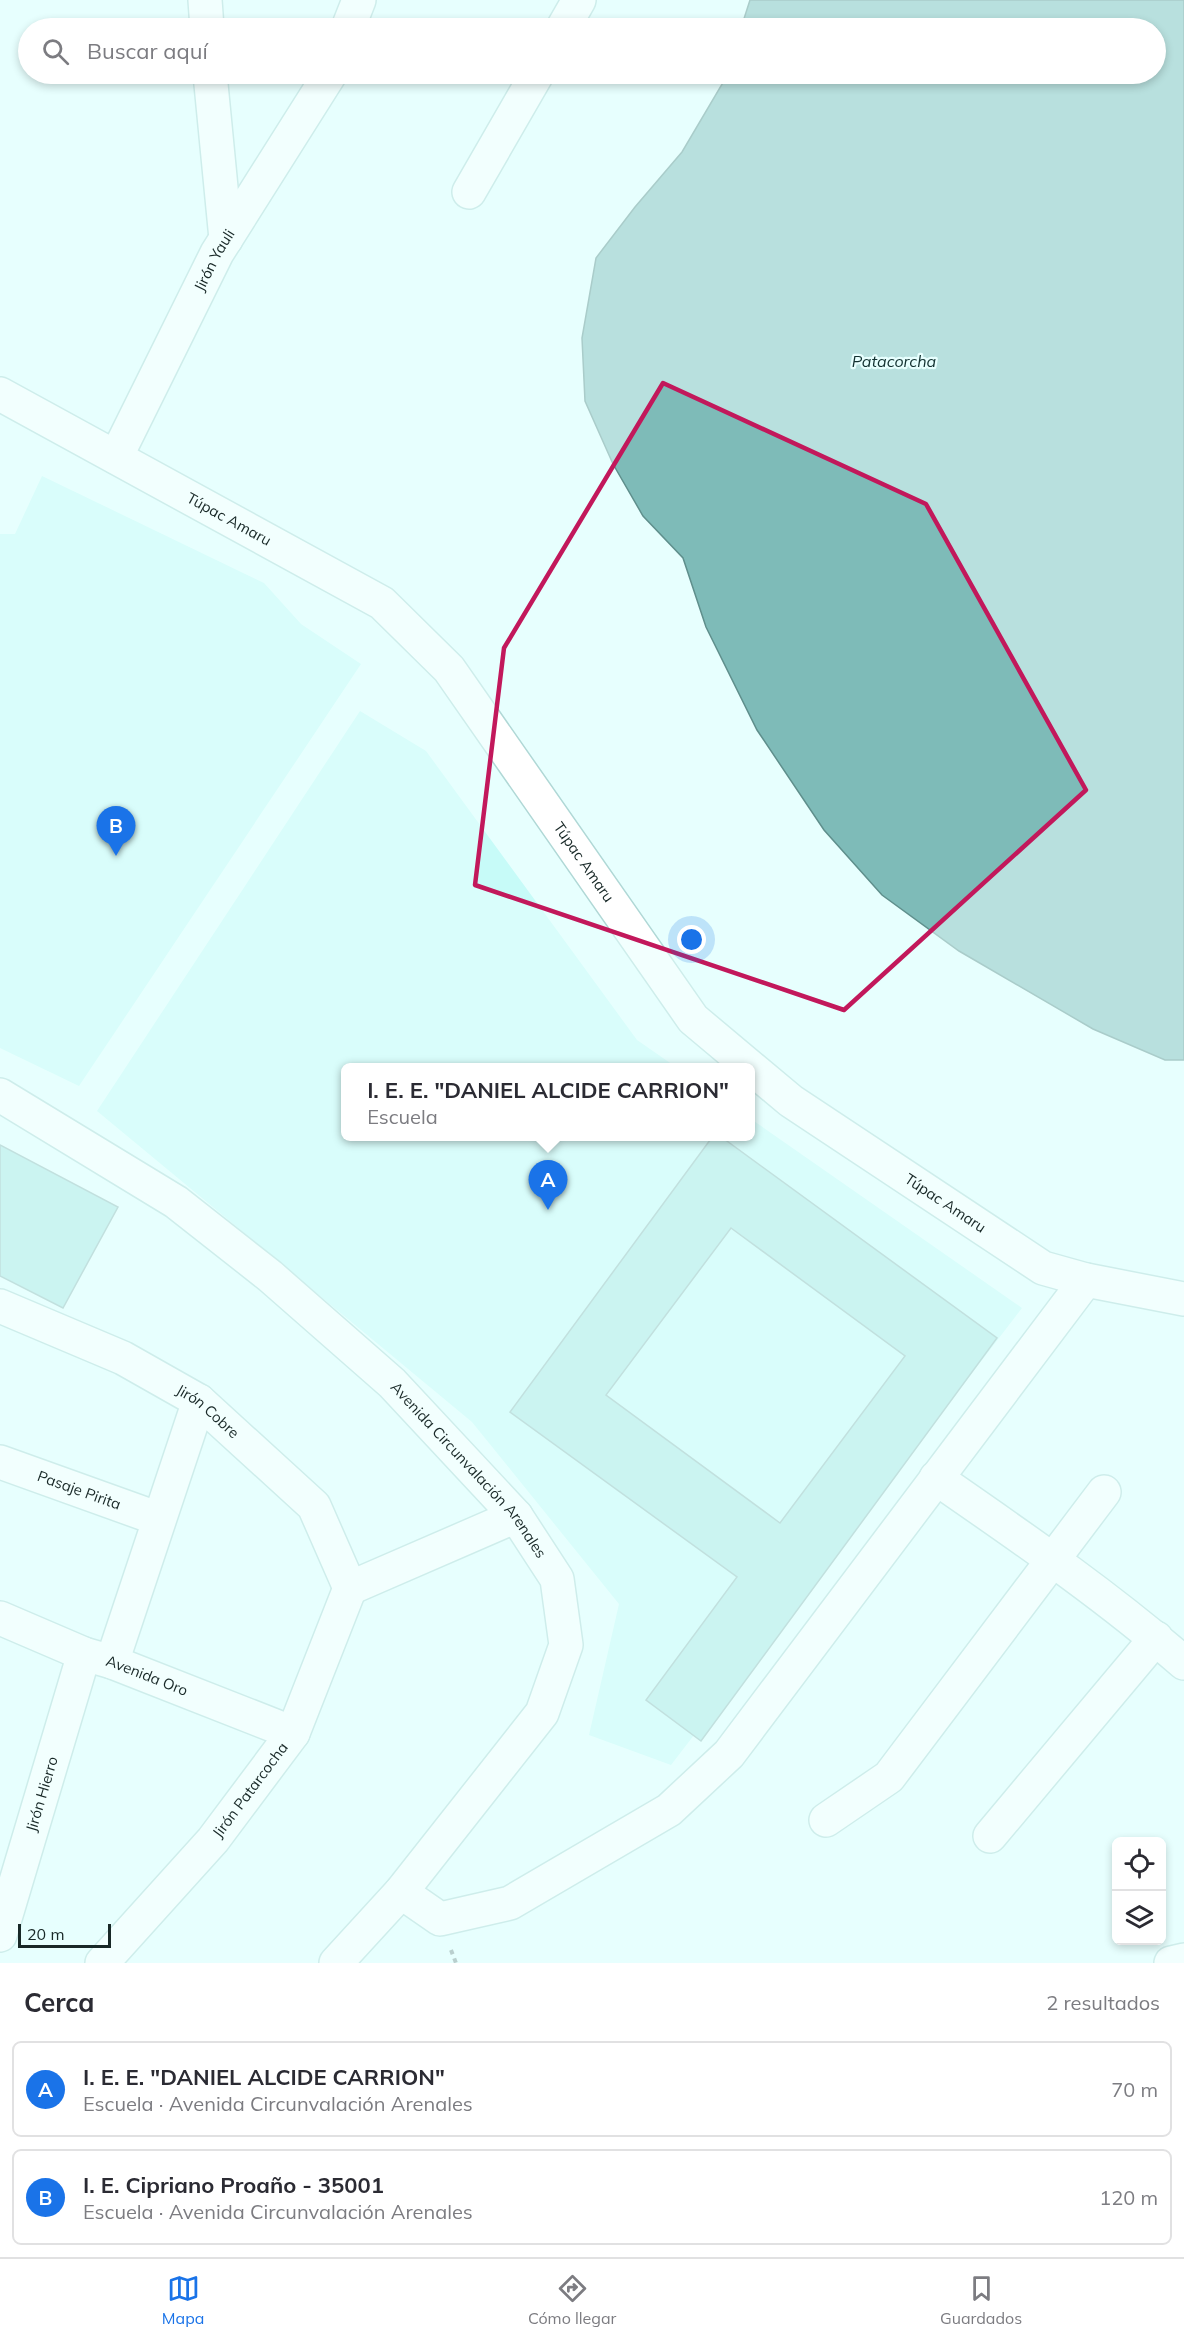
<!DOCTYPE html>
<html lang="es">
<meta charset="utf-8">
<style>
body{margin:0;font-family:Mulish,sans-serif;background:#f7f7f7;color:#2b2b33}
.controls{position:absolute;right:18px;bottom:18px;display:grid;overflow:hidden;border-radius:9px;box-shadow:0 3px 9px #0003}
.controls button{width:54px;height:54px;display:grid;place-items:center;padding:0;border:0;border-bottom:2px solid #e1e1e2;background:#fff;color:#2b2b33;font:30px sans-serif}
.scale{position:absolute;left:18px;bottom:15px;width:93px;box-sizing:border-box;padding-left:6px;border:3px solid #182827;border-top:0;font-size:16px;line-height:21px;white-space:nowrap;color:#182827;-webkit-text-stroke:4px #e7fffe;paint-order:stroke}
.you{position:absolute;left:692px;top:940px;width:21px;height:21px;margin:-15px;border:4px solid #fff;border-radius:50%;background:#1a73e8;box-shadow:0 0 0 9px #1a73e833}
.badge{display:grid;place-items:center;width:39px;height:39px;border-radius:50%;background:#1a73e8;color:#fff;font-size:20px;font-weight:700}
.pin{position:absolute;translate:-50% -50px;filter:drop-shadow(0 2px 3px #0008)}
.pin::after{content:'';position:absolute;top:32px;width:21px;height:18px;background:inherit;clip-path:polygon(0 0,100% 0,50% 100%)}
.popup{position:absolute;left:341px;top:1063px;width:414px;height:78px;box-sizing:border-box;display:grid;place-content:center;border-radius:9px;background:#fff;filter:drop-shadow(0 2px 4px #0005);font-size:20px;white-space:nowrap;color:#7c7c81}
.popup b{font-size:22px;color:#2b2b33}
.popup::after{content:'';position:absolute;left:50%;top:100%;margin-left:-12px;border:12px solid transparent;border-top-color:#fff}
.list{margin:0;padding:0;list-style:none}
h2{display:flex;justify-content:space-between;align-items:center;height:78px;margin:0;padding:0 24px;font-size:26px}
h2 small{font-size:20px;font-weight:400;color:#7c7c81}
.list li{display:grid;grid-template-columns:39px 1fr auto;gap:18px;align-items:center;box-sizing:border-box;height:96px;margin:0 12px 12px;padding:0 12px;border:2px solid #e1e1e2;border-radius:9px}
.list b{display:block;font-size:22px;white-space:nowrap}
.list p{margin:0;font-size:20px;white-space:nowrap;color:#7c7c81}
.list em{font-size:20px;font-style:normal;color:#7c7c81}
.icon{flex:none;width:33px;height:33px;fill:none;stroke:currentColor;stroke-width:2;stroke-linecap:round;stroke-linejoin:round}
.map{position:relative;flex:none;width:1184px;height:1963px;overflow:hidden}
.search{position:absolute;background:#fff;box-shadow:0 3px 9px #0003;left:18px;right:18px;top:18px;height:66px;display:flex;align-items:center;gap:15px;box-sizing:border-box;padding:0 21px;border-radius:33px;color:#7c7c81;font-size:22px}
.sheet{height:294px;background:#fff}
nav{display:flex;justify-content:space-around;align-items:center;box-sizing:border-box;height:84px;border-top:2px solid #e1e1e2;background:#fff;font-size:16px;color:#7c7c81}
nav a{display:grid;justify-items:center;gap:3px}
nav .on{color:#1a73e8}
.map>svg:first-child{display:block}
.built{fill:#c7fbf8}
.water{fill:#7ebbb8;stroke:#5f8f8c;stroke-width:1.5}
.building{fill:#a8e6e3;stroke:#94bbb9;stroke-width:1.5;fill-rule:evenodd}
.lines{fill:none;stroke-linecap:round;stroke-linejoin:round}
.minor-casing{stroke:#b0d8d6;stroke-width:36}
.path{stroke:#829695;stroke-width:4;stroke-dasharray:4.5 4.5;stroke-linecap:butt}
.minor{stroke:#fff;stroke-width:33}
.marked{fill:none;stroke:#c2185b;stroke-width:4.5;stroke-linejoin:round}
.labels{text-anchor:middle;stroke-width:4.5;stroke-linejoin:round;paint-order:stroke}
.street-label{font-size:15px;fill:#182827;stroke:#e7fffe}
.water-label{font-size:16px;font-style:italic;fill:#123130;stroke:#e7fffe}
</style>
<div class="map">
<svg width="1184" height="1963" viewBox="0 0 1184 1963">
<rect width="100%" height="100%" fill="#e7fffe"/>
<path class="built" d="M42 476 264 583 301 624 361 664 79 1086 0 1048V534H15Z
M360 711 426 751 637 1040 676 1067 346 1068V1136H750L751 1119 1022 1308 671 1765 589 1735 619 1604 472 1422 97 1111Z"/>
<path class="water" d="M750 0H1184V1060H1165L1093 1029 959 951 882 895 824 830 757 730 706 627 683 558 643 516 613 464 585 401 582 338 596 258 635 207 682 152 728 74H1156V28H741Z"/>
<path class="building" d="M713 1136H720L997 1338 701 1741 646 1700 737 1577 510 1412ZM731 1228 905 1356 780 1523 606 1395Z
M0 1145 118 1207 63 1308 0 1276Z"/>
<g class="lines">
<g class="minor-casing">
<g id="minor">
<path d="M205 0 207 28"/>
<path d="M348 28 359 0"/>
<path d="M563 28 579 0"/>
<path d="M210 74 226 239"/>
<path d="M469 192 537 74"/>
<path id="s1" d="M0 394 382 603 449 669 693 1019 791 1101 1043 1268 1086 1280 1184 1299"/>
<path id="s2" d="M116 457 217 253 330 74"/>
<path id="s3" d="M0 1095 176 1202 270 1276 392 1383 516 1516 557 1579 566 1645 542 1713 401 1892 336 1963"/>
<path id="s4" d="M0 1306 123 1358 199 1401 314 1506 350 1588"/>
<path id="s5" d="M0 1462 159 1519"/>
<path d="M936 1478C1021 1537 1106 1595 1184 1663"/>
<path d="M350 1588 516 1516"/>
<path id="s6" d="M0 1618 84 1654 112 1662 293 1733"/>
<path d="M112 1662 199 1401"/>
<path d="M826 1820 889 1777 1104 1492"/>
<path d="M990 1836 1156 1638"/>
<path d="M401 1892 440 1919 510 1903 669 1810 729 1754 1086 1280"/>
<path id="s7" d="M0 1935 84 1654"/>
<path id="s8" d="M102 1963 213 1840 293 1733 350 1588"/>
<path d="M1171 1963 1184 1960"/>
</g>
</g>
<path class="path" d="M451 1950 456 1963"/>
<use href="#minor" class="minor"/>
</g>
<path d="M0 0H1184V1963H0ZM663 383 926 504 1086 790 844 1010 475 885 504 648Z" fill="#e7fffe" fill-opacity=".55" fill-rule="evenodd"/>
<path class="marked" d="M663 383 926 504 1086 790 844 1010 475 885 504 648Z"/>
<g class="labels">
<g class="street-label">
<text dy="5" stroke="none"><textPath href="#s2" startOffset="220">Jirón Yauli</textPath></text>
<text dy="5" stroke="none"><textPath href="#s1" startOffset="261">Túpac Amaru</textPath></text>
<text dy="5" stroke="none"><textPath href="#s1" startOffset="765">Túpac Amaru</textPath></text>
<text dy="5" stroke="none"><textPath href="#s1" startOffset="1269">Túpac Amaru</textPath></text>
<text dy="5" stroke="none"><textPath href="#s4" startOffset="234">Jirón Cobre</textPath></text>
<text dy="5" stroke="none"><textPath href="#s3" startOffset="604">Avenida Circunvalación Arenales</textPath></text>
<text dy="5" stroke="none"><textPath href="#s5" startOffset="84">Pasaje Pirita</textPath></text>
<text dy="5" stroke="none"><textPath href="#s6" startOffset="158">Avenida Oro</textPath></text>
<text dy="5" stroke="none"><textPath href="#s8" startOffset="228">Jirón Patarcocha</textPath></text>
<text dy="5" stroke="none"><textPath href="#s7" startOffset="147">Jirón Hierro</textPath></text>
</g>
<g class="water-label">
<text x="894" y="367">Patacorcha</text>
</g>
</g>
</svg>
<div class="controls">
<button><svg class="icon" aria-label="locate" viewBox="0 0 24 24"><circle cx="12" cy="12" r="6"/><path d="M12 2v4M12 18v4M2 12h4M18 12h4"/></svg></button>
<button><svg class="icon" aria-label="layers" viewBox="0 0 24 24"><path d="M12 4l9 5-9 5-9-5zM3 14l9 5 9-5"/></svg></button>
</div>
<div class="scale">20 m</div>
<div class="you"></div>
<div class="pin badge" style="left:548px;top:1210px">A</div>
<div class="popup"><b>I. E. E. &quot;DANIEL ALCIDE CARRION&quot;</b>Escuela</div>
<div class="pin badge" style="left:116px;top:856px">B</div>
<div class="search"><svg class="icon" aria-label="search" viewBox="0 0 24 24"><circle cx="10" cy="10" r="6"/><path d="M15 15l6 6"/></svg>Buscar aquí</div>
</div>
<section class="sheet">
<h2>Cerca<small>2 resultados</small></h2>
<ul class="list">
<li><span class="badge">A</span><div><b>I. E. E. &quot;DANIEL ALCIDE CARRION&quot;</b><p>Escuela · Avenida Circunvalación Arenales</p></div><em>70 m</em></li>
<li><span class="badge">B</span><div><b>I. E. Cipriano Proaño - 35001</b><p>Escuela · Avenida Circunvalación Arenales</p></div><em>120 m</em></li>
</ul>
</section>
<nav>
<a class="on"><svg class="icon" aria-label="map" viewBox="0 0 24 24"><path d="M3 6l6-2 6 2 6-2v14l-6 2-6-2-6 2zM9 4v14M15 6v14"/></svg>Mapa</a>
<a><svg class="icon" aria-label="directions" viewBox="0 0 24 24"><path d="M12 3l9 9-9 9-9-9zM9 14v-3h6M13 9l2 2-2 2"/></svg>Cómo llegar</a>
<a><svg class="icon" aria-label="saved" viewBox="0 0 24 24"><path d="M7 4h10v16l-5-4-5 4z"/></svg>Guardados</a>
</nav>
